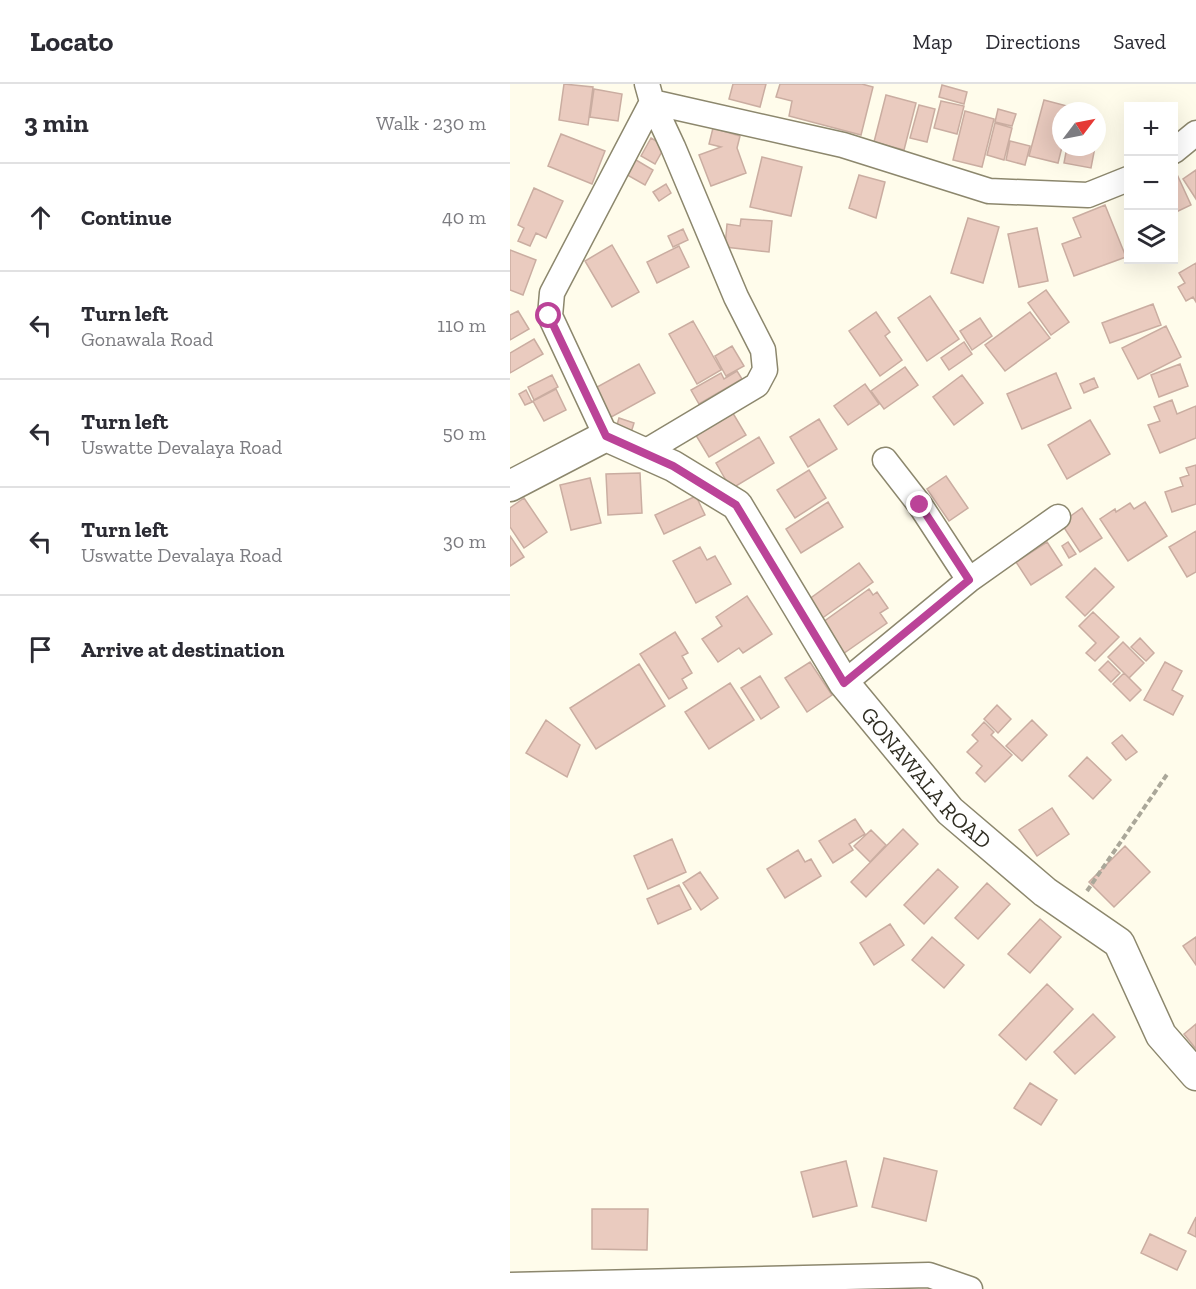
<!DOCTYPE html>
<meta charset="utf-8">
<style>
body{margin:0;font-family:"Zilla Slab",serif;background:#f2f2f3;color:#2b2b33}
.controls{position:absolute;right:18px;top:18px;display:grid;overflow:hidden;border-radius:0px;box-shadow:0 6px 24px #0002}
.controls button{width:54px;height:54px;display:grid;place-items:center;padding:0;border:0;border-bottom:2px solid #e1e1e2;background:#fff;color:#2b2b33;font:30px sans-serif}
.compass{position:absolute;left:542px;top:18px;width:54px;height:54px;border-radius:50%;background:#fff;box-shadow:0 6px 24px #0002;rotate:58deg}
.stop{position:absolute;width:18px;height:18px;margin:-14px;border:4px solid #bb4398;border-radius:50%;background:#fff}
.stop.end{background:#bb4398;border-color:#fff;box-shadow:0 2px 6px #0008}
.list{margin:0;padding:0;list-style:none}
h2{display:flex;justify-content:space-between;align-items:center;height:78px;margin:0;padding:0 24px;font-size:26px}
h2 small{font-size:20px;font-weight:400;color:#7c7c81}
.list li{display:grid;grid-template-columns:39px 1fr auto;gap:18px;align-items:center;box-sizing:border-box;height:108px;padding:0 24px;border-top:2px solid #e1e1e2}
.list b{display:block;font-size:22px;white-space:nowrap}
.list p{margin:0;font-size:20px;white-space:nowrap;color:#7c7c81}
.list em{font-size:20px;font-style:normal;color:#7c7c81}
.icon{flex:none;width:33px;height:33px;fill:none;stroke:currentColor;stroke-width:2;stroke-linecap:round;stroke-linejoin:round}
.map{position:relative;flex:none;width:686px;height:1205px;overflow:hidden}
header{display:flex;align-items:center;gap:36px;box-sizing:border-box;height:84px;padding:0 30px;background:#fff;border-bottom:2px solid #e1e1e2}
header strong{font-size:28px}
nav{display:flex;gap:33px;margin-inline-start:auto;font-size:21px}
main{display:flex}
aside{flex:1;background:#fff}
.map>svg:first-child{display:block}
.building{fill:#eacbbf;stroke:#caada1;stroke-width:1.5}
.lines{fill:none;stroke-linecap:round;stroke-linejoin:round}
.minor-casing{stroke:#8c876d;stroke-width:27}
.tertiary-casing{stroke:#8c876d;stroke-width:33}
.path{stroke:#aaa799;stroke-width:4;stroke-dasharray:6 3;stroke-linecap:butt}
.minor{stroke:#fff;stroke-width:24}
.tertiary{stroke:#fff;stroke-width:30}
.route{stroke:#bb4398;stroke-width:8}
.labels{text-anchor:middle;stroke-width:6;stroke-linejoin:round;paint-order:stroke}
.street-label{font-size:22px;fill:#302e23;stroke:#fff}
</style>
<header>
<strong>Locato</strong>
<nav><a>Map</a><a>Directions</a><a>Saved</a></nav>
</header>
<main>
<aside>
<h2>3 min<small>Walk · 230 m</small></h2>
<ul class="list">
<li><svg class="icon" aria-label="ahead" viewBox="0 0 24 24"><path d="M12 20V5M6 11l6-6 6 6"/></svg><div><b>Continue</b></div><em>40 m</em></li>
<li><svg class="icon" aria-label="left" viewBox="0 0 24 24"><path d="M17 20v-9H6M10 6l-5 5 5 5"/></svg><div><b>Turn left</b><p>Gonawala Road</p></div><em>110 m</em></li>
<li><svg class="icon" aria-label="left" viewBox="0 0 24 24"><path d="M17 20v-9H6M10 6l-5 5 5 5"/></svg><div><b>Turn left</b><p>Uswatte Devalaya Road</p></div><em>50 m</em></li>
<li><svg class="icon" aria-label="left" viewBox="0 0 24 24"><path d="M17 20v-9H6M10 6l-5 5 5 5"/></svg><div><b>Turn left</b><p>Uswatte Devalaya Road</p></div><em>30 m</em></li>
<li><svg class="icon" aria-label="arrive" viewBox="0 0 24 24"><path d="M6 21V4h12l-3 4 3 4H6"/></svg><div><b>Arrive at destination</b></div></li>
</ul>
</aside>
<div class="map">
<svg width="686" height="1205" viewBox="0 0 686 1205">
<rect width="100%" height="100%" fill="#fffceb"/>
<path class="building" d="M54 0 83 3 78 41 49 36Z
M223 0H256L250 23 219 15Z
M270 0H352L363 3 351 51 279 32 282 17 266 13Z
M432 1 457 8 454 20 429 13Z
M84 5 112 10 108 37 80 33Z
M376 11 406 19 394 66 364 58Z
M534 16 557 22 556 27H551L552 63 548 79 519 72Z
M431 17 454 22 447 50 424 44Z
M409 21 425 25 417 58 400 54Z
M488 25 506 30 502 42 485 38Z
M455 27 484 35 472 83 443 76Z
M485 39 502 44 494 76 477 71Z
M203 44 230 52 227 64 236 89 201 102 189 71 211 63 199 60Z
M51 50 95 67 82 100 38 82Z
M141 54 155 62 145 80 131 72Z
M500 57 520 62 515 81 496 76Z
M557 63H585L581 84 554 79Z
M121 73 143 86 135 101 112 88Z
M252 73 292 83 281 132 240 123Z
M665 86 681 121 664 129V87Z
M686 86V115L673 95Z
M349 91 375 98 366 134 339 124Z
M156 100 161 109 149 117 143 108Z
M24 104 53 117 36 154 26 149 20 162 8 157 14 144 8 141Z
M595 121 616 173 564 192 552 160 571 153 563 134Z
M458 134 489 143 473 199 441 189Z
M231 135 262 137 259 168 215 163 217 140 230 142Z
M527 144 538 197 509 203 498 150Z
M173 145 178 156 163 163 158 152Z
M102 161 129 208 102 223 75 177Z
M169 162 179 183 147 199 137 178Z
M0 166 26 176 13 211 0 206Z
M686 179V218L683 213 676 217 668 203 675 199 669 189Z
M536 206 559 238 541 251 518 219Z
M420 212 449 255 417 277 388 234Z
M643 220 651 241 600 259 592 239Z
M8 227 19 245 0 256V231Z
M366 228 380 248 375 252 392 276 370 292 339 247Z
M520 228 540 254 495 287 475 261Z
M470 234 482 252 462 266 450 247Z
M183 237 211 286 187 300 159 250Z
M656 242 671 273 628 295 612 264Z
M24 255 33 270 0 289V269Z
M454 258 462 270 439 286 431 274Z
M222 262 234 282 216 292 205 272Z
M129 280 145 309 94 337 78 308Z
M670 280 678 302 649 313 641 291Z
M395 283 408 301 374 325 361 307Z
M227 287 232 295 189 320 181 306 211 289 214 295Z
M546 289 561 324 512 345 497 310Z
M42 291 48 303 24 316 18 303Z
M452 291 473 319 444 341 423 313Z
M584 294 588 303 574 309 570 300Z
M355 300 369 320 338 341 324 322Z
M46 305 56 326 34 337 23 317Z
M16 306 22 318 15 321 9 310Z
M662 316 667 330 686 322V354L650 369 638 341 650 337 644 323Z
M221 326 236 351 199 373 184 348Z
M109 334 124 339 120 352 105 348Z
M309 335 327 365 298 383 280 353Z
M580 336 600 370 557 395 538 361Z
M249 353 264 379 221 405 206 379Z
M686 381V420L662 428 655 408 673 402 670 394 679 391 676 384Z
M299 386 316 414 285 434 267 406Z
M130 389 132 429 98 431 96 390Z
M436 392 458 424 439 437 417 405Z
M80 394 91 439 61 446 50 401Z
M186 412 195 431 154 450 145 431Z
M14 414 37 448 14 464 0 443V424Z
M318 418 333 443 291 469 276 445Z
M635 418 657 452 618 477 590 435 605 425 606 428 620 419 624 425Z
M572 424 592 454 570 468 551 439Z
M686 447V488L677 493 659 463Z
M0 452 14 473 0 482Z
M537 458 552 481 521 501 506 478Z
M558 458 566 470 559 474 552 462Z
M190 463 197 476 205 472 221 500 186 519 163 477Z
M349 479 363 498 311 535 298 516Z
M585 484 604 503 575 532 556 513Z
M359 505 363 511 367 508 378 524 370 529 377 539 330 572 309 541Z
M237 512 262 550 233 569 229 564 208 578 192 555 212 542 206 533Z
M583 528 609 553 585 577 576 569 586 559 569 542Z
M165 548 178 569 172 572 182 589 172 595 177 604 159 615 130 570Z
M630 554 644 569 636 577 621 563Z
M613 558 634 579 619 594 598 573Z
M598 577 610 589 601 598 589 586Z
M300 578 322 611 297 628 275 594Z
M655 578 672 587 662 606 673 612 663 631 634 616Z
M129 580 155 622 86 665 60 624Z
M614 589 631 606 620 617 603 600Z
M250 592 269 623 251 635 231 604Z
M220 599 244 636 199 665 175 628Z
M487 621 501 635 488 649 474 635Z
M36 636 70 661 57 693 16 669Z
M522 636 537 651 512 677 496 662Z
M474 638 484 648 481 651 502 671 475 698 466 689 472 682 457 668 468 657 462 651Z
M612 651 627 668 616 676 602 659Z
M577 673 601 696 583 715 559 692Z
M542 724 559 750 527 772 509 746Z
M345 735 355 750 339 760 343 766 323 779 309 757Z
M393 745 408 760 356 813 341 798Z
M361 746 376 761 360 778 344 762Z
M162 755 176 788 138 805 124 772Z
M615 762 640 788 604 823 579 798Z
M288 766 295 778 301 775 311 792 275 814 257 785Z
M428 785 448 803 414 840 394 821Z
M190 788 208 814 191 826 173 799Z
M477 799 500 820 468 855 445 834Z
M169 801 181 825 148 840 137 815Z
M530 835 551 853 520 889 498 870Z
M380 840 394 861 364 881 350 859Z
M422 853 454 881 434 904 402 876Z
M686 853V881L673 862Z
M537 900 563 925 516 976 489 951Z
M583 930 605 953 565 990 544 968Z
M686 940V965L674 950Z
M520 999 547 1016 531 1041 504 1024Z
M374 1074 427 1087 416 1137 362 1123Z
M336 1077 347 1122 303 1133 291 1088Z
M82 1125H138L137 1166 82 1165Z
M686 1133V1153L678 1149Z
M640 1150 676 1167 667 1186 631 1169Z"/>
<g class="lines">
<g class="minor-casing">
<path id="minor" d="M664 67 686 49
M96 352 40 232 42 209 142 18 333 61 479 107 578 111 618 95
M133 369 247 301 255 286 253 266 226 213 163 63 142 18 137 0
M459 496 548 433
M334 599 459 496 410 421 375 376
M0 1201 419 1191 460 1205"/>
</g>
<g class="tertiary-casing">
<g id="tertiary">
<path id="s1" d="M0 402 96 352 163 382 227 421 334 599 440 727 535 808 609 859 651 951 686 991"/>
</g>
</g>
<path class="path" d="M577 807 658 689"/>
<use href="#minor" class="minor"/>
<use href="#tertiary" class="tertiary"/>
</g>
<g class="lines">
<path class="route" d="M39 232 96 352 163 382 226 421 334 599 459 496 410 421"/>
</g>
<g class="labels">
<g class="street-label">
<text dy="8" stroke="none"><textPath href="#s1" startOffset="590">GONAWALA ROAD</textPath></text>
</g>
</g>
</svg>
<div class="controls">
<button>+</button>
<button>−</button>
<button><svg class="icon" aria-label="layers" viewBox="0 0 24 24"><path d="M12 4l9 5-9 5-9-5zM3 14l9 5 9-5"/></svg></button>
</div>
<svg class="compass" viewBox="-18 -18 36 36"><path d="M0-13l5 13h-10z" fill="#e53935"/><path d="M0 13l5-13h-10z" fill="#7c7c81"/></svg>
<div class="stop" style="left:39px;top:232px"></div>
<div class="stop end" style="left:410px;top:421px"></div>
</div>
</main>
